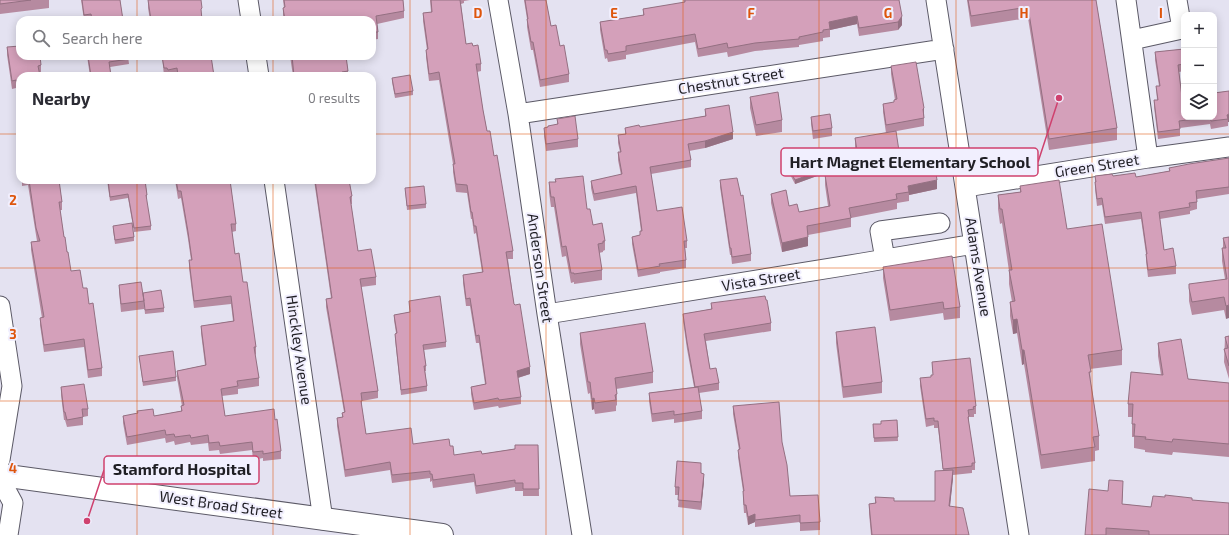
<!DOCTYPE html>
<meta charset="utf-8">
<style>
body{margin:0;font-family:"Exo 2",sans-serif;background:#f7f7f7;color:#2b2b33}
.controls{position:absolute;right:12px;top:12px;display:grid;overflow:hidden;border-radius:8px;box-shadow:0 2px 10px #0003}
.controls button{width:36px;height:36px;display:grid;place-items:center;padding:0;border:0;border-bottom:1px solid #e1e1e2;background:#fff;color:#2b2b33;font:20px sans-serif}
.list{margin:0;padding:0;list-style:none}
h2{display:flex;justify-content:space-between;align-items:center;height:52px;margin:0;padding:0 16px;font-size:17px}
h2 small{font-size:13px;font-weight:400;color:#7c7c81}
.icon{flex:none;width:22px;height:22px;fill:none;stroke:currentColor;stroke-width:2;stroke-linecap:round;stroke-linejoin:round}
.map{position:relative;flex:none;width:1229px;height:535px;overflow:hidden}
.search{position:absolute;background:#fff;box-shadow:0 2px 10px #0003;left:16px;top:16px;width:360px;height:44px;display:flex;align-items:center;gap:10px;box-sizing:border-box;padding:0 14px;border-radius:12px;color:#7c7c81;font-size:15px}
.panel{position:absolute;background:#fff;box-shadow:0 2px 10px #0003;left:16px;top:72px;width:360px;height:112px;border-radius:12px}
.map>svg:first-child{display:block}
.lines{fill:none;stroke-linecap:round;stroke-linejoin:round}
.minor-casing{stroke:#5b5966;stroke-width:21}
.major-casing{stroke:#5b5966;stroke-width:24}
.minor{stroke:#fff;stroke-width:19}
.major{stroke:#fff;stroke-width:22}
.wall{fill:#b68aa0}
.shaded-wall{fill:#947082}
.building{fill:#d4a0ba;stroke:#947082}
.grid{fill:none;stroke:#de560d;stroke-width:1;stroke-opacity:0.55}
.labels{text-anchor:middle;stroke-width:4;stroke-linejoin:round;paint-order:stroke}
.street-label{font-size:15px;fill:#201f25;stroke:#f1effe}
.grid-label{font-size:13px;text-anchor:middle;font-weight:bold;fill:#de560d;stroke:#f1effe;stroke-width:4;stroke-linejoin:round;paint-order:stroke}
.leader{fill:none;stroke:#cf416e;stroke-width:1.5}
.callout-dot{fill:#cf416e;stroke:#f1effe;stroke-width:1.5}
.callout{fill:#f1effe;stroke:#cf416e;stroke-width:1.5}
.callout-label{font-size:16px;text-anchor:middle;font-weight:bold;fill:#201f25}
</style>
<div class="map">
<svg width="1229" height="535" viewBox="0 0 1229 535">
<rect width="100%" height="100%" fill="#e4e2f1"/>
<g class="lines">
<g class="minor-casing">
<path id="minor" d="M248 0 251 20
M498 0 518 114 547 314 582 535
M936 0 1019 535
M1126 0 1148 158
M1132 40 1182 29 1177 0
M256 56 259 76
M518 114 944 49
M274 180 323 520
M966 187 1148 158 1229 147
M885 259 880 231 940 223
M0 306 12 386 0 460
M547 314 862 263 974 244
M0 479 13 503 8 535"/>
</g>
<g class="major-casing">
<path id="major" d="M0 475 442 535"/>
</g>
<use href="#minor" class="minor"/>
<use href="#major" class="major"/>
</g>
<path class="wall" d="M0 0H49V8L0 14Z
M81 0H120L123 20H91V19L84 20Z
M148 0 202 16V20H150L148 8Z
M283 0H403L404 11V18L377 24 378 32V39L372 40V20H284L283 15V8H284Z
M430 0H470L464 1V3L461 4 466 44 473 46 481 64V71L477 72 483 110 487 131 494 156 513 251V259H508L514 304 530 374 518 378 521 397V404L499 408 498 406 474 410 471 394V387L485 384 479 343H476L470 306H466L463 283V275L482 272 476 233 474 234 472 219H471L467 193 456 192 453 172V164L439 80 429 81 426 57V50H427L423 21V13L431 12Z
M524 0H546L551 26 560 46 569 74V82L540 87 533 50H531L527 27V19Z
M683 0H899L902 25 898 30 859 36 857 24 830 30V37L823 38V41L799 45V47L755 51 728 57 727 52 698 57 695 42 626 55V59L608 62 607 58 605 59 600 30V22L643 15V9L684 3Z
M967 0H1096L1117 128V140L1049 150 1028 18 971 27Z
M7 47 41 65V73L20 76V115L16 88 12 89 7 55Z
M1184 49V71L1179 72 1182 97 1229 91 1228 126 1211 129 1210 124 1180 128V136L1158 139 1154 107V100H1157L1156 86H1159L1155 60V52Z
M87 56H128L129 64 110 67 111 76H90Z
M162 56H211L214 76H164Z
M290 56H346L348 71V76H293Z
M891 66 924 116V126L886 133 883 112V104L894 103V100H895L891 74Z
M392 78 413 91V95L395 98 392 82Z
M750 97 782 120V132L756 136 750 108Z
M705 109 733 139 705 148 689 151 691 160V167L651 174 657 211 687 241V248H685L686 260V268L660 272V273L638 277 632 244V237L640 235V231H641L636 193 594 201 591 188V181L621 175 618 160V152H620L618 143V135L625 134V128L640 127 705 116Z
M811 117 832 128V136L813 139 811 124Z
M557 119 578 139V147L546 151 544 136V128L557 124Z
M855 138 899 151 905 165 937 189 909 195V201L897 203V209L851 218V227L808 235V246L782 252 771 203V194L799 212 828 206 825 185V175L858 170 855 147Z
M18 148H20V169L18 156Z
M1229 158V194L1197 199V209L1190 211V214L1160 219 1164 250 1176 266V274L1148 277 1146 261V254L1141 219 1105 224 1102 205 1097 206 1095 189V176H1113L1136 177 1169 171V168Z
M786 163 817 176 795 184 786 167Z
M555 179 587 209 593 225 605 241V250L603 251V252L599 253 602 270V280L574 284V282L571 283 566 256 562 257 554 207H551L549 192V182H555Z
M22 180H59L62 202V210H60L64 237 71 271 83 288 89 304 102 368V376L88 378 84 347 44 352 40 325V318H42L31 250V242L37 241 36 235 28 185 22 186Z
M107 180H145L147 195V199H146L151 226V230L134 232 128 198 110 201Z
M175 180H230L236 224V231L232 232 235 254 243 282 256 347V354L255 355 259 378V386L238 389V394L222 396 225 416 275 420 281 451V459L263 461V458L253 460 252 450 220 454 219 450 209 451 208 443 191 445 190 442 175 445 174 441 166 443 165 438 127 445 123 423V416L137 414V411L154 416 181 411V406H182L177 378V371L205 365 201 333V326L233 321 231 304 194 308 189 268V260H191L188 239 181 198 178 199Z
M314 180H349L352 196V204H351L358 251 376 277V285L361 287 378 391V398L362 401V408L366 434 413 444 450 446 454 455 482 454 538 445 539 496H523V491H515V487L476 494 474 482 433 488 432 481 430 482V478L392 483 390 470 345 477 337 426V418L342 417V413L344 412 326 307V299L331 298Z
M720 180 751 254V261L732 264 731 255H730L720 187Z
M1020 186 1067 229 1122 350V365L1090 369 1091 384 1099 436V450L1095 451V461L1041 469 1024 364 1022 365 1017 333 1013 334 1010 316V302H1012L1009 284V271L1002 223 1000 224 998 209V195L1020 192Z
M405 188 426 204V208L407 210Z
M113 226 134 237V241L115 244 113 230Z
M1229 237 1226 319 1224 310 1192 315 1189 301V288L1225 279 1222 261V248H1223V238Z
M883 267 960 307V318L944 320 943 313 890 321 883 278Z
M119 285 144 301V309L121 312 119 292Z
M143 293 164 308V312L145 314Z
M409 301 446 342V347L424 350 426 366V371H425L427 386V391L401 395 395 339V334L396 333 394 320V315L410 312Z
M711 303 771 323V331L706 341 710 369 719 383V390L699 393 702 411V419L674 423V419L652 422 649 401V393L694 387 687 349 683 321V314L711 309Z
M836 332 882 382V393L843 398 836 343Z
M580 333 653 372V383L616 389 617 394V405L616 406V411L595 414 594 409 592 410 590 393 588 394 580 344Z
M1229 336V379L1224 362 1225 337Z
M1158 343 1188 379 1229 383V457L1173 452 1172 455 1145 452V450L1134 448V437H1132V417H1128V404L1161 375 1158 356Z
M139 356 176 377V381L143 386Z
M932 362 976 406V414H974V417H969V424L975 463V470H972V473L953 475 950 506 969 535H871L869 513V504L875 503V497L894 501H935L943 470 938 428H934V425L926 427 920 386V378H931L933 375Z
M61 387 88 409V416L83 417V425L67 427 65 420H64L61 395Z
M733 406 782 442 790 496 820 522V530L800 531V522L755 527V522L748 525 746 513H744L743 499V491L738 457 739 450 733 414Z
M897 420 898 441 874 442 873 424H881Z
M701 474 704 481 701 510 678 507 679 495H675V487Z
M1108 491 1123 494 1122 504 1151 507 1192 500 1229 535H1085Z"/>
<path class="shaded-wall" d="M857 16V24L830 30 829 22Z
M902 16V25L898 30V22Z
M924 108V116H923V109Z
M1229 114V122H1228L1227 115Z
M733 132V139L705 148V141Z
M817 172V176L795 184V180Z
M937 180V189L909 195 908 186Z
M808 237V246L782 252V243Z
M1229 305V318L1226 319V306Z
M1017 319V333L1013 334V320Z
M1022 350H1024V364L1022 365Z
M530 367V374L517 378V371Z
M594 398V409L592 410V399Z
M953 470V479L949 515V506Z
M704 474V481L701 510V502Z
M755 514V522L748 525V517Z"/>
<path class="building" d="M0 0H31L0 4Z
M82 0H120L123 20H92L91 14 84 15Z
M148 0H201L202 8 201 9 202 20H151Z
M284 0H403L404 11 376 16 378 32H372V20H285L283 8 285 7Z
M431 0H460L466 44 472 43 473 46 478 45 481 64H476L483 110 487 131H490L494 156 497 155 513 251 506 252 514 304 515 305 520 304 530 367 517 371 521 397 499 400 498 398 474 403 471 387 486 384 479 335 476 336 470 298 466 299 463 275 483 272 476 226H474L472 212H471L467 185 456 184 453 164H455L439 72 429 74 426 50 428 49 423 13 432 12Z
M525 0H546L551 26 556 25 560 46 564 45 569 74 540 80 533 42H531L527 19H528Z
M685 0H899L902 16 898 22 859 28 857 16 829 22 830 29 823 30V32L799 37V39L755 43 728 48 727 43 698 49 695 34 626 46V51L608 54 607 50H605L600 22 644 15 643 9 685 2Z
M968 0H1096L1117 128 1049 139 1028 7 971 16Z
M20 46V56H40L41 65 38 66 40 76H20V108L16 80 12 81 7 47Z
M1184 49V64L1178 65 1182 97H1184V117H1210L1179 121 1180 129 1158 132 1154 100H1158L1156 86H1160L1155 52Z
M88 56H128L129 59 109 62 111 76H91Z
M162 56H211L214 76H178L177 68 168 70 167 68H164Z
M292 56H346L348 71 342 72V76H294Z
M916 62 924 108 923 109 924 118 886 125 883 104 894 102V100L897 99 891 66Z
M410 75 413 91 395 94 392 78Z
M1229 91V114L1227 115 1228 119 1211 121 1210 117H1214V93Z
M778 92 782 120 756 125 750 97Z
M729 105 733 132 705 141 688 144 691 160 650 167 657 211 682 207 687 241H684L686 260 659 264 660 266 638 270 632 237 640 235V231H642L636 186 594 194 591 181 622 174 618 152H621L618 135 626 134 625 128 639 125 640 127 706 116 705 109Z
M830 114 832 128 813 131 811 117Z
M575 116 578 139 546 144 544 128 548 127V126L558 124 557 119Z
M896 131 899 151 902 150 905 165 929 161V162L934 161 937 180 908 186 909 192 896 194 897 199 849 208 851 218 807 226 808 237 782 243 771 194 786 190 789 206 797 204 799 212 830 206 825 175 860 169 855 138Z
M18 148H20V162Z
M815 154 817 172 795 180 786 163 799 156Z
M1229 158V187L1196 191 1197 202 1189 203 1190 207 1159 212 1164 250 1173 248 1176 266 1148 270 1146 254H1147L1141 212 1105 217 1102 198 1097 199 1095 182H1096L1095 176 1112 174 1113 176 1135 173 1136 177 1170 171 1169 168 1189 164Z
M583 176 587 209H590L593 225 602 223 605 241H603V243L598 244 602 270 574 274V273H571L566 246 562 247 554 197H551L549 182H556L555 179Z
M737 178 741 196 743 195 751 254 732 257 731 248H730L720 180Z
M29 180H59L62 202H59L64 237H65L67 252H68L71 271 80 270 83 288H87L89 304 93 303 102 368 88 370 84 339 44 345 40 318 44 317 31 242 40 241 36 228Z
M108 180H145L147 195H146L151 226 134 228 128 194 110 197Z
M176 180H230L236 224H231L235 254 239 253 243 282H247L256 347H254L259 378 237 381 238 386 221 389 225 416 274 409 275 420 277 419 281 451 263 454V451L253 452 252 442 220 446 219 442 209 443 208 435 191 438 190 435 175 437 174 434 166 435 165 430 127 437 123 416 138 413 137 411 153 409 154 416 182 411 181 406 184 405 177 371 206 365 201 326 234 321 231 296 194 301 189 260H192L188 232 181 191H178Z
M315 180H349L352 196 350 197 358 251 371 249 376 277 360 279 378 391 361 393 362 401H361L366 434 411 428 413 444 449 439 450 446H453L454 455 481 451 482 454 515 449V445H538L539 489H523V483H515V480L476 486 474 474 433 480 432 474H430V471L392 475 390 462 345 470 337 418 343 417 342 413 345 412 326 299 332 298Z
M1059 180 1067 229 1102 224 1122 350 1088 355 1091 372H1089L1099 436 1093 437 1095 447 1041 455 1024 350H1022L1017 319 1013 320 1010 302 1015 301 1009 270H1012L1002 209H1000L998 195 1021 192 1020 186Z
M424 186 426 204 407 206 405 188Z
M132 223 134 237 115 240 113 226Z
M1229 237V305L1226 306 1224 297 1192 302 1189 288V284L1227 279 1222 248H1226L1223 238Z
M952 256 960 307 944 309 943 302 890 310 883 267Z
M141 282 144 301 121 304 119 285Z
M161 290 164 308 145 310 143 293Z
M440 296 446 342 423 345 426 366H424L427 386 401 390 395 334 397 333 394 315 410 312 409 301Z
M765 296 766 300H767L771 323 704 334 710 369 716 368 719 383 695 387 687 342 683 314 712 309 711 303Z
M645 323 653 372 615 378 617 394 615 395 616 400 595 403 594 398 592 399 590 382H588L580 333Z
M875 327 882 382 843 387 836 332Z
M1229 336V366L1224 349 1228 348 1225 337Z
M1181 339 1188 379 1229 383V444L1173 439 1172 442 1145 439 1146 437 1134 436 1135 424H1132L1133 404H1128L1131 372 1163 375 1158 343Z
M173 351 176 377 143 382 139 356Z
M970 358 976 406 973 407 974 409 968 410 969 416 968 417 975 463H972V466L943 469 938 421H934V418L926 419 920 378 931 377V375H933L932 362Z
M84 384 88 409H82L83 417 67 420 65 412H64L61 387Z
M698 387 702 411 674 415V411L652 414 649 393Z
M779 402 782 442 787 465 790 496 818 495 820 522 800 523V515L755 520V514L748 517 746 505H744L743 491H744L738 450 740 449 733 406Z
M897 420 898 437 874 438 873 424H881V421Z
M677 461 701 463V473L704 474 701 502 678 500 679 487H675Z
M953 470 949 506 963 508 969 535H872L869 504 876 503 875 497 894 498V501H935V471Z
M1109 480 1123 481 1122 504 1151 507 1153 496 1165 497V495L1192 498V500L1229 503V535H1149V531L1106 528V535H1085L1089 489 1108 491Z"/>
<path class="grid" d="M137 0V20M273 0V20M410 0V535M546 0V535M683 0V535M819 0V535M956 0V535M1092 0V535M137 56V76M273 56V76M0 134H20M372 134H1229M137 180V535M273 180V535M0 268H1229M0 401H1229"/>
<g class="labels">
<g class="street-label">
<text transform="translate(731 81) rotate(-9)" y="5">Chestnut Street</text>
<text transform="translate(1097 166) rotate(-9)" y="5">Green Street</text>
<text transform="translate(978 267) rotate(81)" y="5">Adams Avenue</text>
<text transform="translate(540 268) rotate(82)" y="5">Anderson Street</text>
<text transform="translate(761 280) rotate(-9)" y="5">Vista Street</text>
<text transform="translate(299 350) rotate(82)" y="5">Hinckley Avenue</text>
<text transform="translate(221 505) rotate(8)" y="5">West Broad Street</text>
</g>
</g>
<g class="grid-label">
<text x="478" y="18">D</text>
<text x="614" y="18">E</text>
<text x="751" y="18">F</text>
<text x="888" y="18">G</text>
<text x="1024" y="18">H</text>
<text x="1161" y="18">I</text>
<text x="13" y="205">2</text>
<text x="13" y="339">3</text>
<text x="13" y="473">4</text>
</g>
<path class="leader" d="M1059 98L1038 162M87 521L104 470"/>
<g class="callout-dot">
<circle cx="1059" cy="98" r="4"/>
<circle cx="87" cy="521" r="4"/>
</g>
<g class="callout">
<rect x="781" y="148" width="257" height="28" rx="4"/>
<rect x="104" y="456" width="155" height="28" rx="4"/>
</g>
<g class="callout-label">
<text x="910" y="168">Hart Magnet Elementary School</text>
<text x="182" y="475">Stamford Hospital</text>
</g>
</svg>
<div class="controls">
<button>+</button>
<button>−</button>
<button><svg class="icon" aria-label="layers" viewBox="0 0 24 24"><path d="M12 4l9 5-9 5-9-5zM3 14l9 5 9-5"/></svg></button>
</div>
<div class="search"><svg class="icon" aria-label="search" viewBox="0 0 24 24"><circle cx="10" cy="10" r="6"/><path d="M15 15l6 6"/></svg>Search here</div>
<section class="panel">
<h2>Nearby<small>0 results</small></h2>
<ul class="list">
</ul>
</section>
</div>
